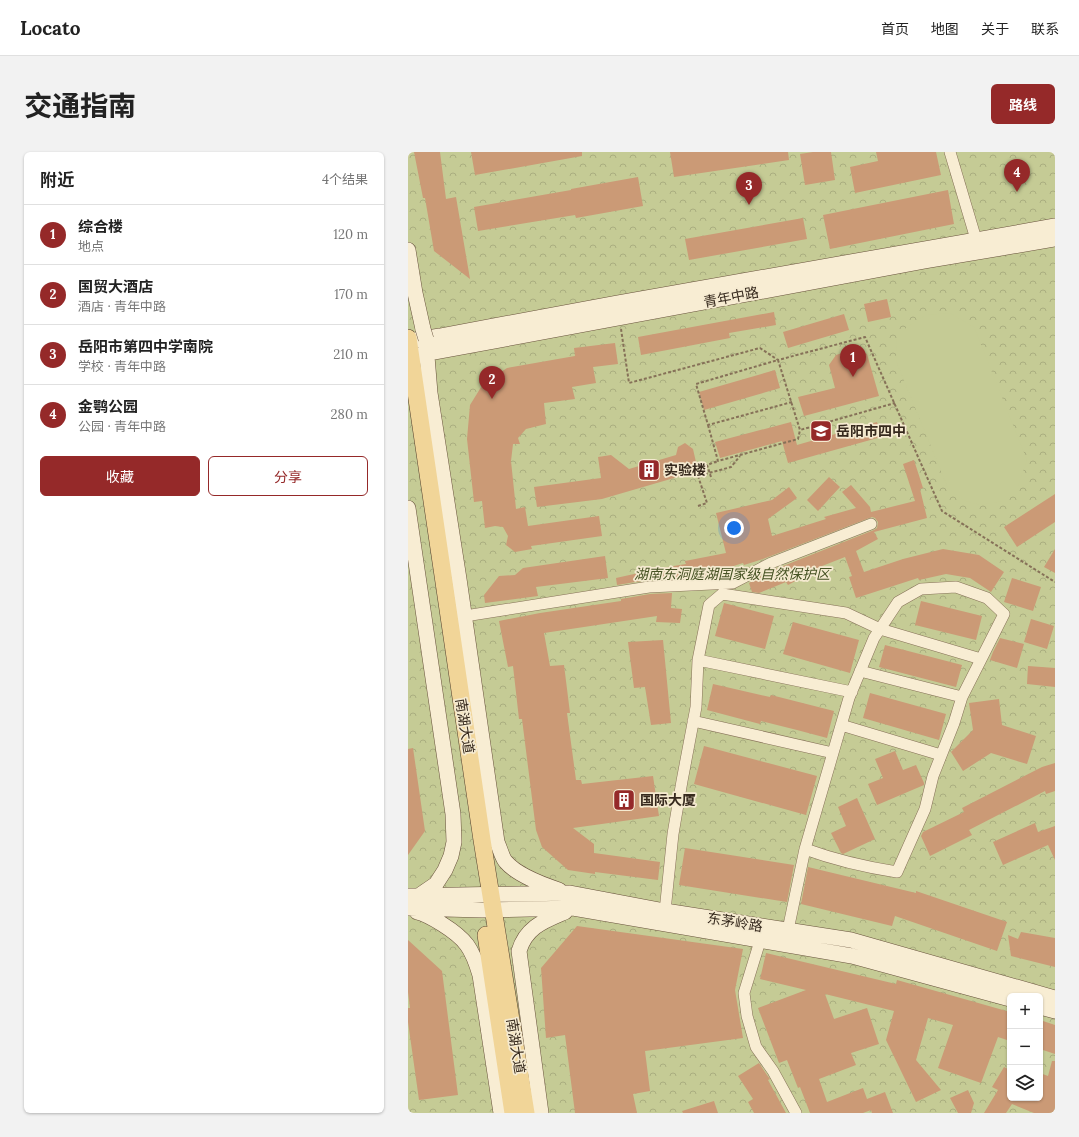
<!DOCTYPE html>
<html lang="zh">
<meta charset="utf-8">
<style>
body{margin:0;font-family:Lora,"Noto Sans SC",serif;background:#f2f2f2;color:#222}
.controls{position:absolute;right:12px;bottom:12px;display:grid;overflow:hidden;border-radius:6px;box-shadow:0 1px 3px #0004}
.controls button{width:36px;height:36px;display:grid;place-items:center;padding:0;border:0;border-bottom:1px solid #e0e0e0;background:#fff;color:#222;font:20px sans-serif}
.you{position:absolute;left:326px;top:376px;width:14px;height:14px;margin:-10px;border:3px solid #fff;border-radius:50%;background:#1a73e8;box-shadow:0 0 0 6px #1a73e833}
.badge{display:grid;place-items:center;width:26px;height:26px;border-radius:50%;background:#952929;color:#fff;font-size:13px;font-weight:700}
.pin{position:absolute;translate:-50% -33px;filter:drop-shadow(0 1px 2px #0008)}
.pin::after{content:'';position:absolute;top:21px;width:14px;height:12px;background:inherit;clip-path:polygon(0 0,100% 0,50% 100%)}
.list{margin:0;padding:0;list-style:none}
h2{display:flex;justify-content:space-between;align-items:center;height:52px;margin:0;padding:0 16px;font-size:17px}
h2 small{font-size:13px;font-weight:400;color:#767676}
.list li{display:grid;grid-template-columns:26px 1fr auto;gap:12px;align-items:center;box-sizing:border-box;height:60px;padding:0 16px;border-top:1px solid #e0e0e0}
.list b{display:block;font-size:15px;white-space:nowrap}
.list p{margin:0;font-size:13px;white-space:nowrap;color:#767676}
.list em{font-size:13px;font-style:normal;color:#767676}
.actions{display:flex;gap:8px;padding:12px 16px}
.actions a{flex:1;padding:9px 0;border:1px solid #952929;border-radius:6px;text-align:center;font-size:14px;color:#952929}
.actions .main{background:#952929;color:#fff}
.icon{flex:none;width:22px;height:22px;fill:none;stroke:currentColor;stroke-width:2;stroke-linecap:round;stroke-linejoin:round}
.map{position:relative;flex:none;width:647px;height:961px;overflow:hidden;border-radius:6px}
header{display:flex;align-items:center;gap:24px;box-sizing:border-box;height:56px;padding:0 20px;background:#fff;border-bottom:1px solid #e0e0e0}
header strong{font-size:19px}
nav{display:flex;gap:22px;margin-inline-start:auto;font-size:14px}
.intro{display:flex;align-items:center;justify-content:space-between;box-sizing:border-box;height:96px;padding:0 24px}
h1{margin:0;font-size:28px}
.button{padding:10px 18px;border-radius:6px;background:#952929;color:#fff;font-size:14px;font-weight:700}
main{display:flex;gap:24px;padding:0 24px}
aside{flex:1;background:#fff;border-radius:6px;box-shadow:0 1px 3px #0004}
.map>svg:first-child{display:block}
.park{fill:url(#park-crowns);fill-rule:evenodd}
.garden{fill:#c5cb95}
.building{fill:#cb9a76}
.lines{fill:none;stroke-linecap:round;stroke-linejoin:round}
.street-casing{stroke:#867158;stroke-width:12}
.secondary-casing{stroke:#68523c;stroke-width:16}
.primary-casing{stroke:#543f2d;stroke-width:18}
.path{stroke:#867158;stroke-width:2;stroke-dasharray:3 2;stroke-linecap:butt}
.street{stroke:#f8edd3;stroke-width:11}
.secondary{stroke:#f8edd3;stroke-width:15}
.primary{stroke:#f1d598;stroke-width:17}
.secondary-bridge-casing{stroke:#68523c;stroke-width:16;stroke-linecap:butt}
.secondary-bridge{stroke:#f8edd3;stroke-width:15}
.labels{text-anchor:middle;stroke-width:3.5;stroke-linejoin:round;paint-order:stroke}
.street-label{font-size:14px;fill:#36291d;stroke:#f5ead0}
.poi-label{font-size:14px;font-weight:bold;fill:#36291d;stroke:#f5ead0;text-anchor:start}
.park-label{font-size:14px;font-style:italic;fill:#465223;stroke:#f5ead0}
</style>
<header>
<strong>Locato</strong>
<nav><a>首页</a><a>地图</a><a>关于</a><a>联系</a></nav>
</header>
<div class="intro"><h1>交通指南</h1><a class="button">路线</a></div>
<main>
<aside>
<h2>附近<small>4个结果</small></h2>
<ul class="list">
<li><span class="badge">1</span><div><b>综合楼</b><p>地点</p></div><em>120 m</em></li>
<li><span class="badge">2</span><div><b>国贸大酒店</b><p>酒店 · 青年中路</p></div><em>170 m</em></li>
<li><span class="badge">3</span><div><b>岳阳市第四中学南院</b><p>学校 · 青年中路</p></div><em>210 m</em></li>
<li><span class="badge">4</span><div><b>金鹗公园</b><p>公园 · 青年中路</p></div><em>280 m</em></li>
</ul>
<div class="actions"><a class="main">收藏</a><a>分享</a></div>
</aside>
<div class="map">
<svg width="647" height="961" viewBox="0 0 647 961">
<defs>
<pattern id="park-crowns" width="20" height="18" patternUnits="userSpaceOnUse"><rect width="20" height="18" fill="#c5cb95"/><path d="M2 6a3 3 0 1 1 6 0M12 15a3 3 0 1 1 6 0" fill="none" stroke="#aaae80"/></pattern>
</defs>
<rect width="100%" height="100%" fill="#ede0c0"/>
<path class="park" d="M0 0H647V961H0ZM602 844H632V946H602Z"/>
<path class="garden" d="M542 161 566 175 619 308 610 334 595 349 572 353 555 348 540 336 488 209 489 185 499 175 518 163Z"/>
<path class="building" d="M6 0H32L38 47 48 45 62 127 26 99 17 46H15Z
M63 0H174V4L67 23Z
M262 0H380L381 8 266 25Z
M405 0H423L427 28 397 33 392 2Z
M468 0H528L533 23 447 41 442 15 470 9Z
M230 25 235 54 168 66 167 63 70 79 66 55 163 38V37Z
M540 38 546 72 422 97 415 63Z
M395 66 399 87 281 108 277 87Z
M479 147 483 165 460 170 456 152Z
M366 160 368 173 321 181 322 186 233 203 230 185Z
M436 162 441 178 380 196 375 180Z
M207 191 210 212 185 215 188 231 164 235 167 247 136 251 138 272 118 277 110 286 112 292H105L103 309 108 357 117 355 120 374 191 364 194 384 123 394 124 397 107 400 98 393 100 384 95 375 87 374 77 376 74 349 66 350 59 287 62 253 75 232 99 216 167 204 166 196Z
M449 196 459 202 471 244 396 264 390 245 427 236 421 213 428 203Z
M367 218 372 236 296 258 291 240Z
M383 270 389 293 469 270 473 285 380 311 374 289 312 306 307 290Z
M277 291 285 297 290 319 194 347 129 355 126 335 193 326 190 305 203 303 221 317 268 303 270 295Z
M506 308 515 336 512 337 519 366 466 380 470 387 448 399 456 420 495 407 535 397 571 403 596 420 583 440 562 426 538 422 511 428 510 426 448 446 441 425 444 424 437 405 409 416 410 417 380 433 378 430 351 441 344 440 341 431 360 420 466 378 469 376 470 370 467 366 464 365 355 407 336 413 335 411 307 420V423L294 425 280 426V425L240 428 209 433 208 426 235 420V419L278 412 277 409 318 401 308 361 364 348 381 335 389 346 360 367 364 384 418 367 416 365 448 356 434 340 443 333 462 355 463 360 507 349 495 312Z
M421 325 432 335 410 359 399 348Z
M647 342V370L609 395 596 375Z
M647 397V421L636 415Z
M197 404 200 426 128 435 130 444 77 451 76 443 91 424 107 423 115 416Z
M604 426 633 435 625 459 596 450Z
M264 441 263 456 274 457 272 471 248 470 249 464 136 481 142 514 156 513 162 561H159L168 628H173L174 632 245 624 251 664 165 676 186 692V701L252 710 250 728 187 720V722L160 718 134 695 128 678 114 567H111L105 514 100 515 91 469 132 461 213 449V447L242 442Z
M513 449 574 464 568 488 507 473Z
M316 451 366 464 357 497 307 484Z
M623 467 646 474 639 497 616 490Z
M385 470 451 488 442 521 375 502Z
M592 486 616 492 609 516 582 508 585 500Z
M255 488 263 571 243 573 237 535 226 536 220 490Z
M477 493 554 513 548 535 471 515Z
M620 514 647 516V535L619 532Z
M305 532 362 545 363 543 426 559 419 586 389 578 353 569 352 572 299 558Z
M462 541 538 562 531 588 455 566Z
M591 547 594 573 628 584 619 612 583 601 555 619 543 600 565 578 561 551Z
M296 594 409 624 398 663 286 632Z
M5 596 17 679 0 703V597Z
M487 599 495 618 508 613 516 631V633L469 653 460 632 475 626 467 607Z
M647 611V639L638 642 637 639 561 678 564 683 522 704 513 684 515 680 556 660 554 656 634 615Z
M449 646 467 687 435 702 433 701 423 681 438 674 430 655Z
M627 671 630 680 647 674V708L640 693 595 713 585 690Z
M277 696 386 713 379 750 271 733Z
M400 715 508 741V739L599 770 589 799 487 764 484 774 393 752Z
M169 774 335 797 327 838 335 886 237 899 242 939 225 942 229 961H167L157 883 138 886 133 816Z
M613 780 647 786V815L603 804 600 783 610 787Z
M0 788 34 819 50 943 11 948 0 870V856H2L0 840Z
M358 801 488 832 489 828 602 860V889L590 885 573 931 530 916 545 873 520 866 508 908 533 938 508 950 478 888 486 859 417 842 426 867 459 856 471 892 443 901 448 913 411 927 419 950 455 936 459 947 477 940 485 961H464L463 958 455 961H402L392 935 390 936 379 908 371 911 350 856 398 838 352 827Z
M632 868 647 873V902L632 897Z
M644 909H647V961H626L604 952 598 961H576L590 938 584 935 596 915 602 918V946H632V921L640 924Z
M351 911 359 923 362 927 360 928 378 961H346L340 950 345 947 330 924Z
M560 938 566 951 563 961H550L542 946Z
M306 949 310 961H275L274 959Z"/>
<g class="lines">
<g class="street-casing">
<path id="street" d="M542 0 570 94
M57 464 241 435 325 431 363 411 463 372
M290 508 444 540
M452 519 554 545
M285 569 425 601
M433 573 533 603
M257 759 265 682 274 629 288 555 290 508 301 453 314 442 438 461 472 477 573 507
M380 778 397 697 441 546 466 486 490 450 513 437 548 435 579 446 596 462 554 545 546 571 525 624 517 657 489 720C457 715 427 708 397 697
M352 789 336 841 339 864 348 895 365 919 388 961"/>
</g>
<g class="secondary-casing">
<path id="secondary" d="M0 98 7 141 15 177
M0 189 32 184 209 151 647 74
M18 192 22 241 51 427 89 690C92 696 94 706 98 710 109 723 136 733 151 738
M0 205 517 109 647 87
M0 356 45 662 46 690 43 704 37 718 28 732 12 743
M0 744 162 741 257 759 443 788 647 846
M0 756 74 758 165 756 444 804 602 847
M9 760C18 762 26 767 34 772 58 787 64 796 72 823L93 961
M632 855 647 859
M133 961 111 799C118 775 136 769 157 760"/>
</g>
<g class="primary-casing">
<path id="primary" d="M0 186 74 688 118 961
M78 783 105 961"/>
</g>
<path class="path" d="M213 177 221 231 352 196 370 208 457 185 534 359 647 430
M384 250 300 273 288 232 370 208 392 278 487 251
M300 273 310 309 390 287 392 278
M303 325 299 313 310 309
M290 354 299 351 290 324 323 315 332 304"/>
<use href="#street" class="street"/>
<use href="#secondary" class="secondary"/>
<use href="#primary" class="primary"/>
<g class="secondary-bridge-casing">
<path id="secondary-bridge" d="M15 177 18 187"/>
</g>
<use href="#secondary-bridge" class="secondary-bridge"/>
</g>
<defs>
<g id="school-square" transform="scale(1.15)"><rect x="-9" y="-9" width="18" height="18" rx="4" fill="#952929" stroke="#f5ead0"/><path d="M0-5L7-2L0 1L-7-2ZM-4 1L0 2.5L4 1V4Q0 6-4 4Z" fill="#fff"/></g>
<g id="building-square" transform="scale(1.15)"><rect x="-9" y="-9" width="18" height="18" rx="4" fill="#952929" stroke="#f5ead0"/><path d="M-4-6H4V6H1V3H-1V6H-4ZM-2.5-4.3h1.7v1.8h-1.7ZM.8-4.3h1.7v1.8H.8ZM-2.5-1h1.7V.8h-1.7ZM.8-1h1.7V.8H.8Z" fill="#fff"/></g>
</defs>
<g fill-rule="evenodd">
<use href="#school-square" x="413" y="279"/>
<use href="#building-square" x="241" y="318"/>
<use href="#building-square" x="216" y="648"/>
</g>
<g class="labels">
<g class="street-label">
<text transform="translate(323 145) rotate(-11)" y="5">青年中路</text>
<text transform="translate(57 574) rotate(81)" y="5">南湖大道</text>
<text transform="translate(327 770) rotate(9)" y="5">东茅岭路</text>
<text transform="translate(108 894) rotate(81)" y="5">南湖大道</text>
</g>
<g class="poi-label">
<text x="428" y="284">岳阳市四中</text>
<text x="256" y="323">实验楼</text>
<text x="232" y="653">国际大厦</text>
</g>
<g class="park-label">
<text x="324" y="427">湖南东洞庭湖国家级自然保护区</text>
</g>
</g>
</svg>
<div class="controls">
<button>+</button>
<button>−</button>
<button><svg class="icon" aria-label="layers" viewBox="0 0 24 24"><path d="M12 4l9 5-9 5-9-5zM3 14l9 5 9-5"/></svg></button>
</div>
<div class="you"></div>
<div class="pin badge" style="left:445px;top:225px">1</div>
<div class="pin badge" style="left:84px;top:247px">2</div>
<div class="pin badge" style="left:341px;top:53px">3</div>
<div class="pin badge" style="left:609px;top:40px">4</div>
</div>
</main>
